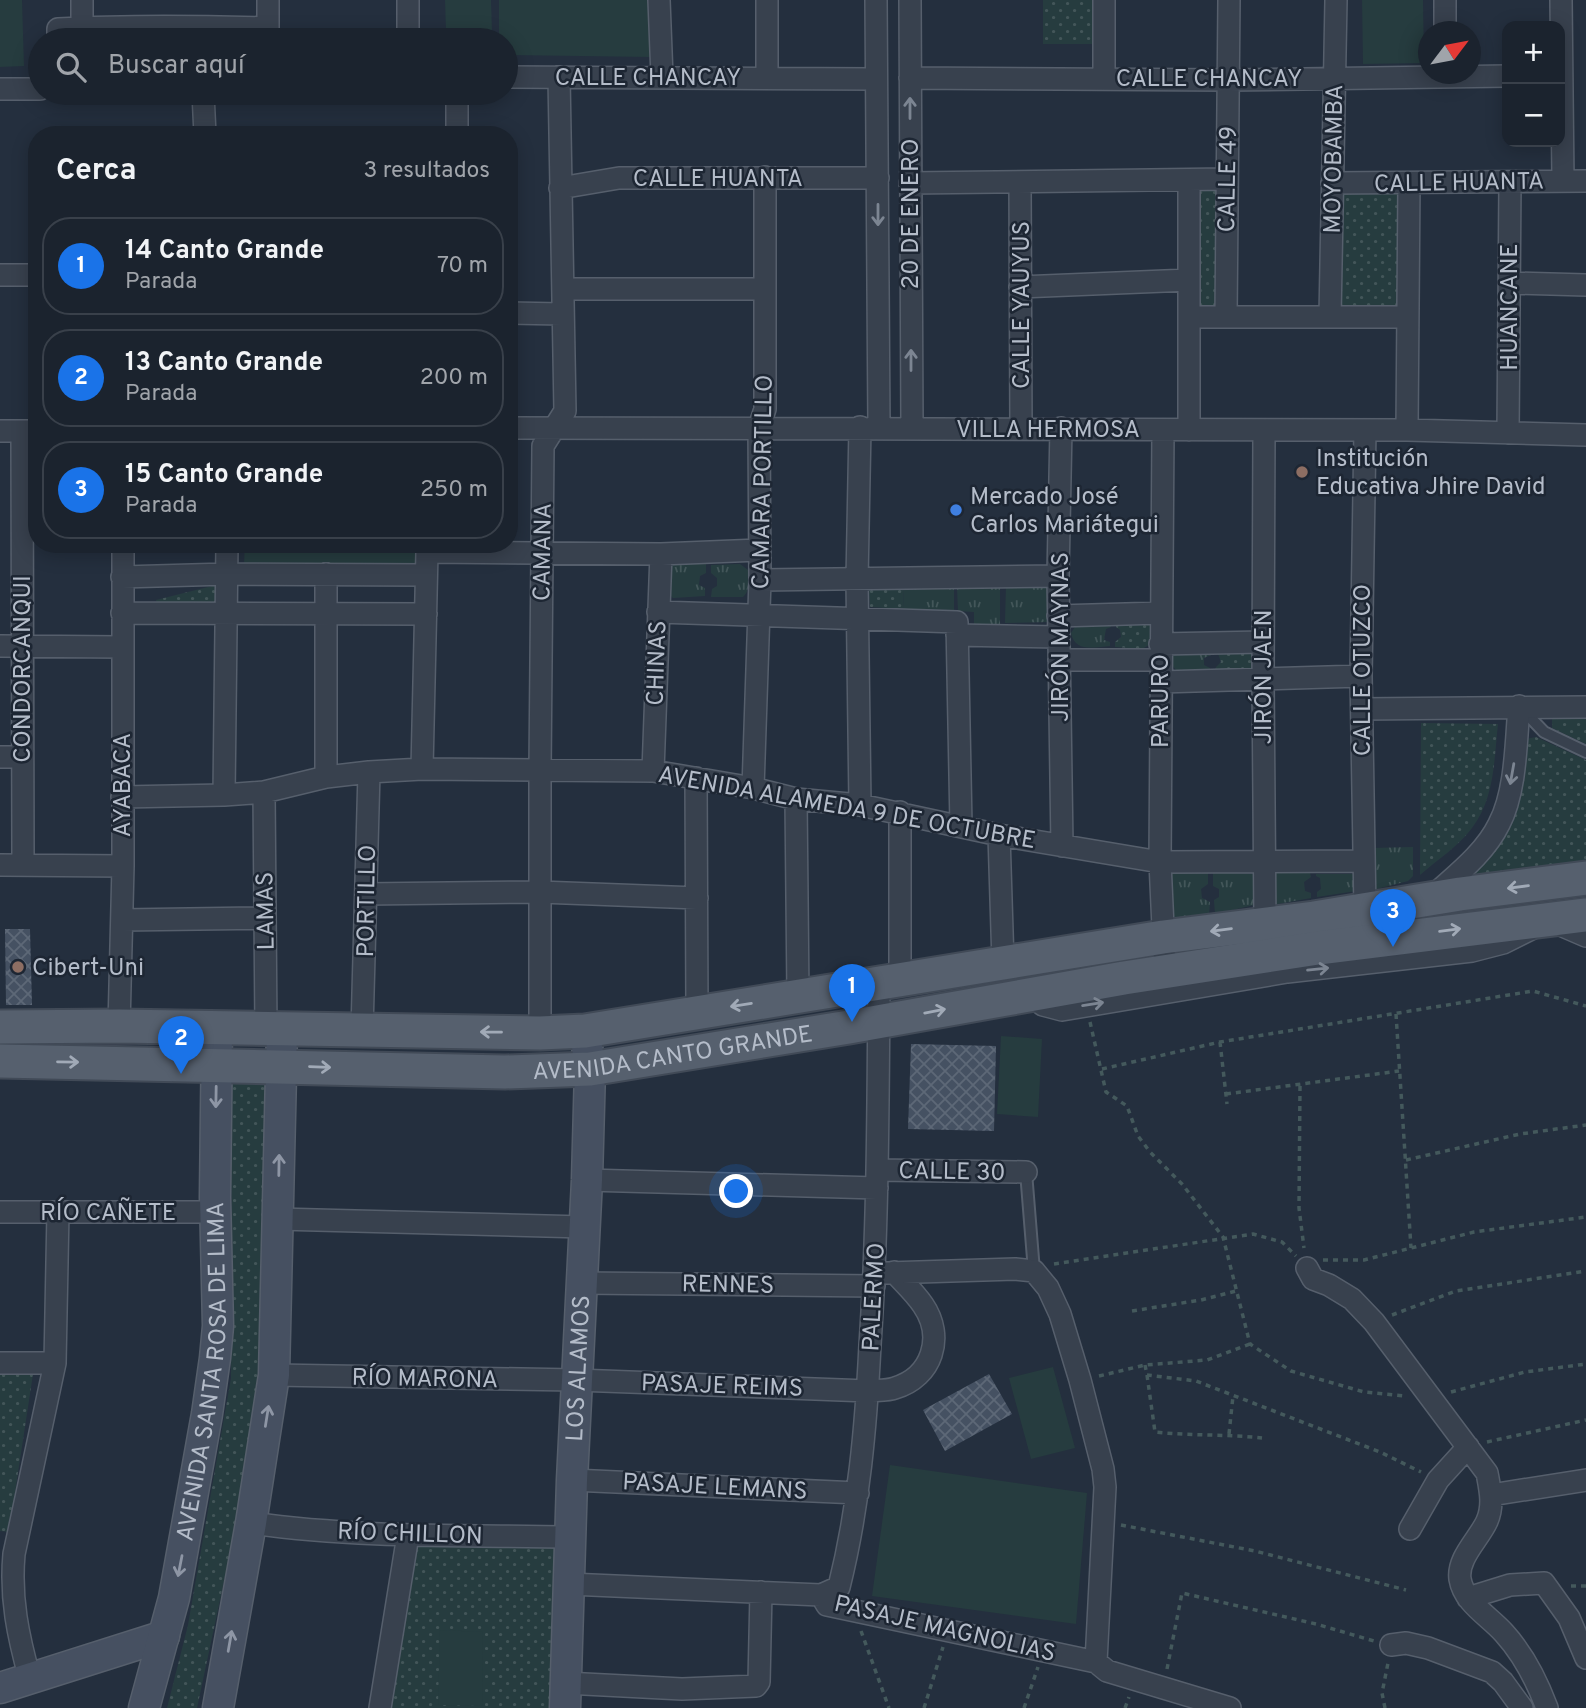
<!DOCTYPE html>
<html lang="es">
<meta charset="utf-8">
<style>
body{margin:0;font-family:Overpass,sans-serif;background:#242b36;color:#f1f3f6}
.controls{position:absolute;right:21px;top:21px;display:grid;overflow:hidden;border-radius:14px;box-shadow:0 4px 18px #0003}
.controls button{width:63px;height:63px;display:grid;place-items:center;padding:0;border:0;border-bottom:2px solid #39404a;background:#1b232e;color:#f1f3f6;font:35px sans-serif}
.compass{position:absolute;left:1418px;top:21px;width:63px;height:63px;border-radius:50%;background:#1b232e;box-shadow:0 4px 18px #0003;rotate:58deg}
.you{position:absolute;left:737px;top:1192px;width:24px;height:24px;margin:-18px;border:5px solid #fff;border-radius:50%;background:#1a73e8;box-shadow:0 0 0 10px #1a73e833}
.badge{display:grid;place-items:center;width:46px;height:46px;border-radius:50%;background:#1a73e8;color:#fff;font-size:23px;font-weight:700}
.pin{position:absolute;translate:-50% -58px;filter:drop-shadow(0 2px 4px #0008)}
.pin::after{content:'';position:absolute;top:37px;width:24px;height:21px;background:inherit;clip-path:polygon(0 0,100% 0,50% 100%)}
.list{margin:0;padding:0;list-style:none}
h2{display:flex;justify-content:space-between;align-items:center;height:91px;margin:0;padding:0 28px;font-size:30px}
h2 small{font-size:23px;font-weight:400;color:#a0a4aa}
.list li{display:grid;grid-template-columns:46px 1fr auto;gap:21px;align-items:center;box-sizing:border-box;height:98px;margin:0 14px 14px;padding:0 14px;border:2px solid #39404a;border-radius:28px}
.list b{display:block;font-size:26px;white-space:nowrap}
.list p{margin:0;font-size:23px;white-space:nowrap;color:#a0a4aa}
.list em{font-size:23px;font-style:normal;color:#a0a4aa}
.icon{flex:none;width:38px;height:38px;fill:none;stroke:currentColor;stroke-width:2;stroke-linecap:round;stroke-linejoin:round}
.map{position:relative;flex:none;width:1586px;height:1708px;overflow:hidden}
.search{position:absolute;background:#1b232e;box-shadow:0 4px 18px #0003;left:28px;top:28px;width:490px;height:77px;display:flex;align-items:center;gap:18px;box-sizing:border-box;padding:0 24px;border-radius:38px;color:#a0a4aa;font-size:26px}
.panel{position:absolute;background:#1b232e;box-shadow:0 4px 18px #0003;left:28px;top:126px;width:490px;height:427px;border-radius:28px}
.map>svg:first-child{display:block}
.grass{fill:url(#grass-tufts)}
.park{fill:url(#park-dots)}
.pitch{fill:#263c3f}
.building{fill:url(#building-cross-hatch)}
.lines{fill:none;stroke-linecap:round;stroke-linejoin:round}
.lane-casing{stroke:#565f6c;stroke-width:14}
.street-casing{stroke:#565f6c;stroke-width:24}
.secondary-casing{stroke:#565f6c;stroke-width:33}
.primary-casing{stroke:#414a57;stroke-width:37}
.path{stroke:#44595c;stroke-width:3.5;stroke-dasharray:5 5;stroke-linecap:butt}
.lane{stroke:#38414e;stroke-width:10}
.street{stroke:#38414e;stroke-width:21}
.secondary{stroke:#465061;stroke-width:30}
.primary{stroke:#56606e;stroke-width:33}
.oneway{stroke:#7c8592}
.oneway2{stroke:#a1aab7}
.oneway3{stroke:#8e96a5}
.education-dot{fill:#8d6e63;stroke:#1d2633;stroke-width:2.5}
.shop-dot{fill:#3f7fe0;stroke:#1d2633;stroke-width:2.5}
.labels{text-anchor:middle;stroke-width:5;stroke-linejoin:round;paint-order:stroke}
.street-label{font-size:24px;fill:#b4bcc9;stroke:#1d2633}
.poi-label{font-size:24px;fill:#b4bcc9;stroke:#1d2633;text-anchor:start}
</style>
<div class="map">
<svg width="1586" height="1708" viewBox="0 0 1586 1708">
<defs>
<pattern id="grass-tufts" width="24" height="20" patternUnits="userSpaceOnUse" patternTransform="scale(1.75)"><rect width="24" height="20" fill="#263c3f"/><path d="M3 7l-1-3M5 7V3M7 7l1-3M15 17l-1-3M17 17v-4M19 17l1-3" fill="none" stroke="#435659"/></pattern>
<pattern id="park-dots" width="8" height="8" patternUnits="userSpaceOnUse" patternTransform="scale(1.75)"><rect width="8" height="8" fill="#263c3f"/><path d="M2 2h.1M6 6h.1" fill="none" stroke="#435659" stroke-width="1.8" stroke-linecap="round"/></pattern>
<pattern id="building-cross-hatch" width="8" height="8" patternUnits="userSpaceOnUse" patternTransform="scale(1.75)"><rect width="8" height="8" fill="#455162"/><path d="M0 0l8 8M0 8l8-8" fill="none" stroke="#5d6877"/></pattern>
</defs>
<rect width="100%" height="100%" fill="#242f3e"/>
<path class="grass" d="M678 563 706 564V573L700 576 699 585 705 588V596L673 598 668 593V567Z
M740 564 748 570C748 580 751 590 743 597H711L712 589 717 586V578L711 573V565Z
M904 587H954V610L903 609Z
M957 587H1000V625H974V612L958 611Z
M1006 587H1045L1050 588V622L1005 623Z
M1111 622V627L1106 629 1104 640 1110 642V646C1095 647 1075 653 1071 633L1077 624Z
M1211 648V655L1204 658V665L1210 668V673L1182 674C1173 669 1169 663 1174 654Z
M1413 847V876L1408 881 1373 890 1372 848Z
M1170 872H1208V884L1201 889 1202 898 1210 902 1209 915 1171 921Z
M1213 872 1253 874 1254 905 1215 914 1214 900 1219 897V889L1213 886Z
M1271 873H1310L1311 877 1304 882 1305 891 1311 893V898L1272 905Z
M1316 874H1355L1356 891 1317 897V892L1321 889 1320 878 1316 876Z"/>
<path class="park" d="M1043 0H1098L1096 44H1043Z
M1224 186 1223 306H1198V187Z
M1337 190 1399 191 1400 305 1340 308Z
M216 585 218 586V604H157L156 600Z
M904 587 903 609 870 607 869 588Z
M1116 621 1151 624 1153 643 1142 649 1115 647V642L1121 637 1120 630 1116 627Z
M1216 648 1250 650 1254 654V667L1250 671 1215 674 1216 667 1221 662Z
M1552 717H1586V744L1552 728Z
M1421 723 1498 724C1494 759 1495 798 1472 828 1459 846 1437 860 1420 875Z
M1536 737 1586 760V873L1443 893 1488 848 1526 739Z
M229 1072H267L262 1379 237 1520 197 1708H167L188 1625 231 1378 232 1227Z
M0 1374H33L9 1532 0 1531Z
M417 1543 560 1546 549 1708H390Z"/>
<path class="pitch" d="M0 0H22L24 66 0 67Z
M445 0H491L492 31H446Z
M499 0H651V57L506 55V40H499Z
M1362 0H1423L1424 63 1363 64Z
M245 544H418L417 565 244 563Z
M1001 1036 1042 1039 1038 1117 997 1114Z
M1053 1367 1075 1448 1031 1459 1009 1378Z
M890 1465 1087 1493 1076 1624 872 1596Z
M440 1630 483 1632 482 1706 438 1705Z"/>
<path class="building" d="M5 929H30L32 1005H6Z
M911 1044 996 1046 994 1131 908 1129Z
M989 1374 1012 1414 945 1451 923 1410Z"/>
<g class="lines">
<g class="lane-casing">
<path id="lane" d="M1522 709 1544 732 1586 752
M1026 1172 1034 1271"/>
</g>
<g class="street-casing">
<path id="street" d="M408 0V40
M659 0 662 77
M767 0V77
M876 0 879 428
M910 0 912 428
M1104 0V78
M1561 0 1563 181
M82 28V0
M1445 32V0
M58 40V29C128 25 198 26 268 28
M268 40V0
M506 77 875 79
M910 78 1229 80 1507 76
M0 89H40
M203 93 205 135
M457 135V93
M1020 182 1021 428
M910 183 1227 179
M1332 183 1586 181
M560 188 619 178H878
M0 275H37
M1510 283 1586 285
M1020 287 1189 280
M563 289H765
M509 313 562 314
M1226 316 1229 0
M1189 317H1407
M1330 317 1336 0
M860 427 857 580 860 805
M509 428 1407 430 1586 435
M1061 428 1058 576 1062 846
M1163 430 1160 862 1165 971
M1189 430V181
M1407 430 1409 183
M0 431H36
M22 431 23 865
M1264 431 1263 680 1265 924
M1508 433 1510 182
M122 577 227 574 426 575
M760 580 1058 576
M658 612 957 622 961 826
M122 613 426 614
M1058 616 1160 613
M957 635 1059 637
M1160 644 1263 642
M0 646 121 647
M1059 660H1160
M1161 682 1361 676
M1362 709 1586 707
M0 757H22
M422 769 427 552 661 554 759 550
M653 771 661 554
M326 777V574
M696 778 697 1012
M753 788 760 580 759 427 765 409V177
M264 792 266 1029
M224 795 227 544
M122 797 224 795 264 792 326 777 369 772 422 769 653 771 753 788 796 799 860 805 999 835 1160 862 1363 861
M796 799 798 996
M900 812V981
M999 835 1003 963
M0 865 123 866
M366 894 540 892 697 898
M1433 896C1456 875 1485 853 1499 824 1516 792 1516 742 1519 706
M1365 910 1361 676 1365 430
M122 920 265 918
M1030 994 1043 1005 1062 1010 1287 972 1472 951 1503 943 1549 920 1586 936
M119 1026 123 866V544
M362 1030 369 772
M540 1033V770L543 446 565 411 559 77
M877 1170 1026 1172
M587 1180 877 1188
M0 1212H215
M278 1219 584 1227
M1307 1268 1313 1279 1329 1285 1352 1299 1374 1322 1487 1473C1490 1489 1494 1505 1487 1521 1479 1539 1457 1558 1460 1579 1464 1603 1489 1616 1504 1633 1524 1655 1537 1681 1547 1708
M887 1273 1015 1269 1034 1271 1048 1288 1060 1314 1080 1380 1103 1469 1105 1487 1096 1662
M581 1283 874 1286
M0 1363H55
M274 1375 576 1380 868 1391C876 1390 887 1391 895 1388 932 1377 945 1337 923 1305 915 1293 904 1283 894 1272
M572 1480 858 1493
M1491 1495 1586 1480
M251 1523C356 1538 464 1535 570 1537
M1410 1529 1438 1480 1468 1447
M569 1584 821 1595 827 1605 1096 1662 1107 1671 1230 1708
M821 1595 839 1587C859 1507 866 1426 870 1345 878 1225 878 1105 879 984
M1468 1598 1510 1585 1544 1583 1569 1618 1586 1658
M1391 1645 1406 1643 1428 1648 1492 1672 1503 1682 1522 1708
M30 1679C18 1636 10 1598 14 1554L55 1363 58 1212
M565 1683 682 1689 756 1686 759 1682 761 1592
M380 1708 408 1535"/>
</g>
<g class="secondary-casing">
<g id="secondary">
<path d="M0 1688 164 1636"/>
<path id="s1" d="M144 1708 174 1598 207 1414 215 1358 218 1326 215 1197 217 1029"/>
<path d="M218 1708 251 1523 274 1375 282 1030"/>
<path id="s2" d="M565 1708 572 1480 587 1180 590 1069 585 1031"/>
</g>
</g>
<g class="primary-casing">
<g id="primary">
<path d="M0 1027 119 1026 540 1033 585 1031 1163 937 1314 918 1460 894 1586 878"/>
<path id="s3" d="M0 1061 505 1072 590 1069 849 1027 1124 978 1318 948 1586 915"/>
</g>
</g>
<path class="path" d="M1396 1014 1411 1248
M1090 1022 1106 1092 1127 1106 1138 1136 1150 1152 1182 1184 1223 1237 1250 1344 1291 1371 1364 1392 1406 1396
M1220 1042 1227 1104
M1102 1069 1220 1042 1533 991 1586 1006
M1300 1086 1299 1208 1304 1248
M1226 1094 1399 1071
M1406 1160 1520 1134 1586 1125
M1323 1260H1364L1474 1232 1586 1217
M1054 1264 1253 1234 1282 1242 1296 1256
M1132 1311 1201 1300 1236 1291
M1392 1315 1456 1291 1586 1271
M1145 1365 1147 1375 1196 1381 1380 1452 1421 1472
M1147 1375 1155 1432C1191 1436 1227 1434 1262 1438
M1099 1376 1145 1365 1207 1360 1250 1344
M1451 1392 1525 1372 1586 1364
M1229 1434 1233 1396
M1487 1442 1586 1420
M1121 1525 1255 1551 1406 1590
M1571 1586H1586
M861 1631 889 1708
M1167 1669 1182 1593 1316 1624 1374 1641
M924 1708 943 1647
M1024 1708 1038 1667
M1125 1708 1129 1697
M1385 1708 1382 1693 1388 1663"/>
<use href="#lane" class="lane"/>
<use href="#street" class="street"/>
<use href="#secondary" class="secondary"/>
<use href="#primary" class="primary"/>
</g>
<defs><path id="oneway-shaft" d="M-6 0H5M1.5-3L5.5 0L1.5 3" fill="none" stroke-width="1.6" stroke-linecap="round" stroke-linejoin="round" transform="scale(1.75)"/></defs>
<g class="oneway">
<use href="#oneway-shaft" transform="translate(910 108) rotate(-90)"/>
<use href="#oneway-shaft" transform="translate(878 215) rotate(90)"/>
<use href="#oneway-shaft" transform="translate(911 360) rotate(-90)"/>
<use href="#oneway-shaft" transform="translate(1512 774) rotate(100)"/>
<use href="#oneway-shaft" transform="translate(1318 969) rotate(-6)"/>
<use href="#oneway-shaft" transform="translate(1093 1004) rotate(-9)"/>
</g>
<g class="oneway2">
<use href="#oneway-shaft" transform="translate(1518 887) rotate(173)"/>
<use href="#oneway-shaft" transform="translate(1221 930) rotate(173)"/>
<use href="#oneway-shaft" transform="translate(1450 930) rotate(-7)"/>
<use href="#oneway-shaft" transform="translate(741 1005) rotate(171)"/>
<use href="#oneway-shaft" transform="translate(935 1011) rotate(-11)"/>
<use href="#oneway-shaft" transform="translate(491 1032) rotate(-179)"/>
<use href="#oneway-shaft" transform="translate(68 1062) rotate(1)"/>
<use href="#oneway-shaft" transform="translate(320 1067) rotate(2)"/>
</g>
<g class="oneway3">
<use href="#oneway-shaft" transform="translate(216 1097) rotate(91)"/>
<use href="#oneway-shaft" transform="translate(279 1165) rotate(-89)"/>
<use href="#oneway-shaft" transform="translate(267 1416) rotate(-81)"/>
<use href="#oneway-shaft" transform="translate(180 1566) rotate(101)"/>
<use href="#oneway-shaft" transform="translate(230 1641) rotate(-80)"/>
</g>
<g class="education-dot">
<circle cx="1302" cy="472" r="7"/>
<circle cx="18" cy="967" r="7"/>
</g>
<circle class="shop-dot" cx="956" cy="510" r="7"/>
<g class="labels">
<g class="street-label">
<text x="648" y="85">CALLE CHANCAY</text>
<text x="1209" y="86">CALLE CHANCAY</text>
<text transform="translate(1333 159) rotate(-89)" y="8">MOYOBAMBA</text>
<text x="718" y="186">CALLE HUANTA</text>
<text transform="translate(1227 179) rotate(-89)" y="8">CALLE 49</text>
<text transform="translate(1459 182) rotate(-1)" y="8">CALLE HUANTA</text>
<text transform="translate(910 214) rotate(-90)" y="8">20 DE ENERO</text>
<text transform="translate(1021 305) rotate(-90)" y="8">CALLE YAUYUS</text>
<text transform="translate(1509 307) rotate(-90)" y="8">HUANCANE</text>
<text x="1048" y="437">VILLA HERMOSA</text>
<text transform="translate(762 482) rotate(-89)" y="8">CAMARA PORTILLO</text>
<text transform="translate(542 552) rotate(-89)" y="8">CAMANA</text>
<text transform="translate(1060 637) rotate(-90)" y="8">JIRÓN MAYNAS</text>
<text transform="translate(656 663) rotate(-88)" y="8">CHINAS</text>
<text transform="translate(22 669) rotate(-90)" y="8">CONDORCANQUI</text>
<text transform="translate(1362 670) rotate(-90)" y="8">CALLE OTUZCO</text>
<text transform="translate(1263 677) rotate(-90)" y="8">JIRÓN JAEN</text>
<text transform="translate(1160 701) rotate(-90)" y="8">PARURO</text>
<text transform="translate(122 785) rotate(-90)" y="8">AYABACA</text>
<text transform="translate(847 807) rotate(10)" y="8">AVENIDA ALAMEDA 9 DE OCTUBRE</text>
<text transform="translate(366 901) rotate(-89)" y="8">PORTILLO</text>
<text transform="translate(265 911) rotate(-91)" y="8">LAMAS</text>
<text dy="8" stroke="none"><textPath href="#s3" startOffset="674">AVENIDA CANTO GRANDE</textPath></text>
<text transform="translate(952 1171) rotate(1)" y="8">CALLE 30</text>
<text x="108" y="1220">RÍO CAÑETE</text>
<text transform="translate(728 1284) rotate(1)" y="8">RENNES</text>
<text transform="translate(873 1297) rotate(-87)" y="8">PALERMO</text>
<text dy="8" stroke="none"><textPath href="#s2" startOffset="340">LOS ALAMOS</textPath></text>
<text dy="8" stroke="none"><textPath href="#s1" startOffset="343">AVENIDA SANTA ROSA DE LIMA</textPath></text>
<text transform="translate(425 1378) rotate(1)" y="8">RÍO MARONA</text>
<text transform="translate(722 1385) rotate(2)" y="8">PASAJE REIMS</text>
<text transform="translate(715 1486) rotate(3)" y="8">PASAJE LEMANS</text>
<text transform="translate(410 1533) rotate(2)" y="8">RÍO CHILLON</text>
<text transform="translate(945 1628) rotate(13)" y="8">PASAJE MAGNOLIAS</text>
</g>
<g class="poi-label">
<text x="1316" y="466">Institución<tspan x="1316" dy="28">Educativa Jhire David</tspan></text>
<text x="970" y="504">Mercado José<tspan x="970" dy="28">Carlos Mariátegui</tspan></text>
<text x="32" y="975">Cibert-Uni</text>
</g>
</g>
</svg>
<div class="controls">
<button>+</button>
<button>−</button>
</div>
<svg class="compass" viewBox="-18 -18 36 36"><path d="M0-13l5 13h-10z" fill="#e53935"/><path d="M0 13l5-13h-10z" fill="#a0a4aa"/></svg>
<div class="you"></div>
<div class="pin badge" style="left:852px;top:1022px">1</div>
<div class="pin badge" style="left:181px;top:1074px">2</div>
<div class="pin badge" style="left:1393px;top:947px">3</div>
<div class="search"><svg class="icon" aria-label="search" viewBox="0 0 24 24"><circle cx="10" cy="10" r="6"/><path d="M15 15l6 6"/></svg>Buscar aquí</div>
<section class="panel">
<h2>Cerca<small>3 resultados</small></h2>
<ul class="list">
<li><span class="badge">1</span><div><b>14 Canto Grande</b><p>Parada</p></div><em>70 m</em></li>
<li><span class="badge">2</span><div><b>13 Canto Grande</b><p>Parada</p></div><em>200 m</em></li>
<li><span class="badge">3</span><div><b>15 Canto Grande</b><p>Parada</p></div><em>250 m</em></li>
</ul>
</section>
</div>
